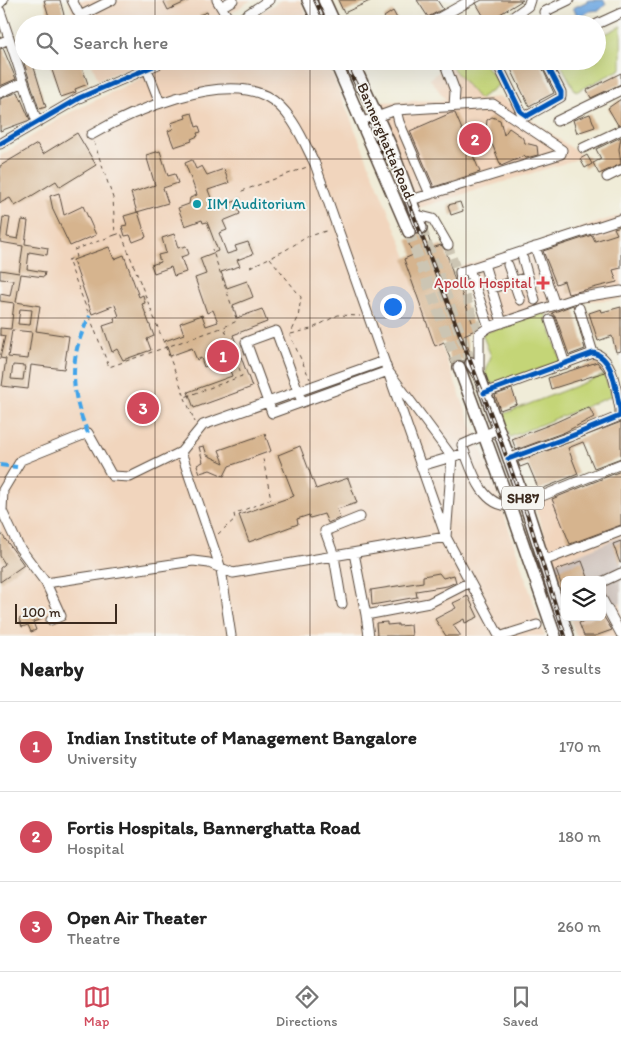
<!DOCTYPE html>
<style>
body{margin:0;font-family:Itim,sans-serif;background:#f6f6f6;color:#222}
.controls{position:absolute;right:15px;bottom:15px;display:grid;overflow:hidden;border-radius:8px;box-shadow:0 5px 20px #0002}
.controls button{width:45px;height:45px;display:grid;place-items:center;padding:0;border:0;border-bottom:1px solid #e0e0e0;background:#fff;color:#222;font:25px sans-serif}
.scale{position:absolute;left:15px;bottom:12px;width:102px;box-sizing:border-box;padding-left:5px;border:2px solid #3b2a1e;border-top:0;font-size:14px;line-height:18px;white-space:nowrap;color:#3b2a1e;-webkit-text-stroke:4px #f6f6f2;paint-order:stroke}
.you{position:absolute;left:392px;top:306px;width:18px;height:18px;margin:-12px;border:4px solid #fff;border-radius:50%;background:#1a73e8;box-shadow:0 0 0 8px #1a73e833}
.badge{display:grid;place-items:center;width:32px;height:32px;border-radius:50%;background:#d1495b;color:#fff;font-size:16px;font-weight:700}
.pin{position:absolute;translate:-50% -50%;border:2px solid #fff;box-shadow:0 1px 5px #0006}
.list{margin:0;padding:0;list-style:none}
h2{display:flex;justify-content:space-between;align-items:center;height:65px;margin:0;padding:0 20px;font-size:21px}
h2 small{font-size:16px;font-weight:400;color:#767676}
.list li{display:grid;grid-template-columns:32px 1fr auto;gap:15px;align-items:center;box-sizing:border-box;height:90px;padding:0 20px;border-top:1px solid #e0e0e0}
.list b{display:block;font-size:19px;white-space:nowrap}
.list p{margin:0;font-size:16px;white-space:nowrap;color:#767676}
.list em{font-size:16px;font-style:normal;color:#767676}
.icon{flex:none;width:28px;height:28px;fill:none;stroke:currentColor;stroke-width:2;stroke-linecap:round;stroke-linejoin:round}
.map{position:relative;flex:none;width:621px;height:636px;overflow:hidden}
.search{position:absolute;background:#fff;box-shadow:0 5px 20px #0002;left:15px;right:15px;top:15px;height:55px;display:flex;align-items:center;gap:12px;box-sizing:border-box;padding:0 18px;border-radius:28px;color:#767676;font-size:19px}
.sheet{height:335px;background:#fff}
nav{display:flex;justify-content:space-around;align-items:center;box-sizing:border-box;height:70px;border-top:1px solid #e0e0e0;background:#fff;font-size:14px;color:#767676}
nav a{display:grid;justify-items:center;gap:2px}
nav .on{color:#d1495b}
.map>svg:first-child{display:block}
.built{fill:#f1d5bd}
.industrial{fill:#cec1ba}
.green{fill:#c4d577;stroke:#80804a}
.water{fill:#74abe2;stroke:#586a80}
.building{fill:#d6b48e;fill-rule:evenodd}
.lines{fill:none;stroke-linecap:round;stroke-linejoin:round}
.minor-tunnel{stroke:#ccc5b3;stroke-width:9;stroke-dasharray:9 4.5;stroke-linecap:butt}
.major-tunnel{stroke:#ccc5b3;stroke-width:11;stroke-dasharray:11 5.5;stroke-linecap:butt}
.minor-casing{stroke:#56473a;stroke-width:11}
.major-casing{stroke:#56473a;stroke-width:14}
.path{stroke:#56473a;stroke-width:1;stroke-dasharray:4 4;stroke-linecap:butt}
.minor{stroke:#fff;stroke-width:9}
.major{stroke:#fff;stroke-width:11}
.rail-casing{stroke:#3b2a1e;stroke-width:4}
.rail{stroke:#f6f6f2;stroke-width:2;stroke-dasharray:5.5;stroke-linecap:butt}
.quiet{stroke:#3fa3ea;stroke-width:4;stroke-dasharray:8 4;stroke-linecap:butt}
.cycleway-casing{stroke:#f6f6f2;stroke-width:8}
.cycleway{stroke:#0057b8;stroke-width:5}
.grid{fill:none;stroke:#3b2a1e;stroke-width:1;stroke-opacity:0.55}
.culture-dot{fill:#0f9aa8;stroke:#f6f6f2;stroke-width:2}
.health-dot{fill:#e0444e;stroke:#f6f6f2;stroke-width:2}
.labels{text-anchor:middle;stroke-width:4;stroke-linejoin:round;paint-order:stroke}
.shield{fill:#f6f6f2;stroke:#73675e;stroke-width:1}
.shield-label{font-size:14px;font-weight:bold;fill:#3b2a1e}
.street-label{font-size:15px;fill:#3b2a1e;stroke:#f6f6f2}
.culture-label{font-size:15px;fill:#0d838f;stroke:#f6f6f2;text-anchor:start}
.health-label{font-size:15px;fill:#be3a42;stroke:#f6f6f2;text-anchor:end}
</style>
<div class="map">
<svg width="621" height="636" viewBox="0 0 621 636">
<rect width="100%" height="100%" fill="#f6f6f2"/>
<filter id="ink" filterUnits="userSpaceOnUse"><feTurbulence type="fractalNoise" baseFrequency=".02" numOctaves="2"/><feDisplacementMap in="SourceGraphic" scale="10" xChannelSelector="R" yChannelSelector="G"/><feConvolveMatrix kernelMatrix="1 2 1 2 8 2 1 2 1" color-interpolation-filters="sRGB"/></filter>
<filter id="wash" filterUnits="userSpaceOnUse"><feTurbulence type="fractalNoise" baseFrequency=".0096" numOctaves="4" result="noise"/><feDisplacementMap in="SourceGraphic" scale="20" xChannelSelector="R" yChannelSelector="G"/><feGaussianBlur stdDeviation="1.12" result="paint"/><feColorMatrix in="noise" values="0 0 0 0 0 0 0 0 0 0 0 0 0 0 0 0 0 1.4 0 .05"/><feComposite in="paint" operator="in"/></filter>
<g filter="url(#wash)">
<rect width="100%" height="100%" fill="#f0ecd8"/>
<path class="built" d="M68 0H251L215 24H76Z
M281 0H300L311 24H243Z
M91 61H144L98 80Z
M176 61H327L401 242 489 470 545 636H0V156L67 114Z
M448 63 479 99 500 97 584 157 415 209 375 102 446 100 430 79Z
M621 215V299L570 302 482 334 459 267Z
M621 472V537L554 564 534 504Z
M621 603V636H576L571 621 582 617H602V610Z"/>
<path class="industrial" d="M621 537V603L602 610V580H565V600L554 564Z"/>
<path class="green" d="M621 26V69L576 92 559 61H597V38Z
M450 61H482L500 84 479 99 448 63Z
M545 311 561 362 490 385 485 374 491 356 482 334Z
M604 375 612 396 510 437 501 415Z"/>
<path class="water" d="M590 0H604L606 4 600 10 590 11 579 18 573 8Z"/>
<g id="blocks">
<path class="building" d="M44 0H60L64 15 50 20Z
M163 0H190L168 10Z
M338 0H372L344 13Z
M417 0H437L443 9 428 17Z
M482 0H523L487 22 476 3Z
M393 11 400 24H388L384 17Z
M207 12 212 24H202L199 15Z
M3 48 16 79 0 86V49Z
M32 61 46 107 39 109 24 63Z
M49 61H80L88 84 75 89 76 92 61 97Z
M507 61H539L554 93 529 106Z
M621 73V84L591 98 587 90Z
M18 92 30 120 0 131V99Z
M621 99V124L618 125 608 108Z
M192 113 196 127 199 126 201 132 197 133 198 136 191 139 192 141 174 147 168 131 173 129 171 123 186 118 185 115Z
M451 113H455L480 172 434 187 410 131Z
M590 114 595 127 577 133 573 120Z
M492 117 500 120 504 135 509 128 522 137 525 143 537 146 538 155 526 158 524 156 501 166 486 129 487 120Z
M77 133 96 165 60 187 56 181 15 206 10 198 0 203V166L37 144 43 154Z
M621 137 619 149 621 164 599 174 593 163 601 159 596 149Z
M160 151 168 176 175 174 178 183 163 188 168 203 137 212 131 193 155 185 146 155Z
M587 155 592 164 585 168 580 159Z
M192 160 196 169 202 166 207 175 224 169 229 183 208 190 215 208 236 201 240 214 223 221 227 230 219 233 227 254 237 251 235 246 248 242 253 254 237 260 240 266 221 272 227 288 247 281 253 297 233 305 237 318 262 309 267 322 233 335 252 387 194 408 188 392 232 376 228 365 232 363 227 349 208 355 211 364 204 367 201 358 197 360 192 348 170 356 165 341 184 334 180 323 202 315 206 326 218 322 213 310 207 313 195 278 206 274 200 258 218 251 207 222 203 223 202 220 185 226 178 208 189 204 190 198 197 195 185 163Z
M59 193 64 215 83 206 96 235 70 246 53 210 50 196Z
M460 202 463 211 451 215 448 205Z
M138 212 146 237 133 242 130 235 125 236 122 226 127 225 124 216Z
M3 217 10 218 7 237 18 239 22 220 28 221 25 244 48 248 47 255 29 252 27 269 45 272 44 277 21 274 16 302 40 306 36 331 69 336 64 369 31 365 28 389 2 386 6 359 0 358 5 336 0 335V328L11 329 14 303 0 301V294L10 296 13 280 0 279V270L19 273 23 246 0 242ZM20 309 32 310 30 325 18 324ZM12 330 32 332 28 359 8 357ZM13 365 25 366 23 380 11 379Z
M621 226V268L613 270 617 282 568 294 564 281 556 284 543 251 592 235 595 241 617 234 614 228Z
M427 233 432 248 441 245 446 251 455 281 459 286 475 330 464 335 471 356 464 361 457 360 452 364 444 342 435 346 404 259 413 255 407 239H412L416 234 420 235Z
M174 234 178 248 186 246 189 254 181 257 186 272 174 276 171 267 154 273 151 265 160 262 158 255 166 253 162 238Z
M109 247 114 259 124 255 139 297 143 295 145 303 142 304 154 336 147 339 151 350 123 360 117 349 112 352 103 326 115 322 114 318 119 316 115 305 92 314 73 260Z
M573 305 585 349 569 355 556 318 552 313Z
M621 307V351L616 352 612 336 598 341 589 313 601 309 602 312Z
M597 362 605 372 551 389 548 378Z
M512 389 517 404 500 410 495 395Z
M589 407 594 417 565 432 516 450 512 439 554 423Z
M621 422V458L594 468 583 442 568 448 578 474 539 490 528 464 520 467 518 462Z
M265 434 271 451 229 466 224 476 210 470 200 473 197 465 203 462 199 447 204 446 207 455 224 463 219 450Z
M300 446 316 489 348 478 357 503 337 509 340 518 330 522 328 523 324 514 310 518 309 515 297 519 298 524 249 542 239 515 294 496 278 455Z
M621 471V525L570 544 552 499Z
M0 532 24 565 0 582V568L5 564 0 556Z
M621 541V563H620L613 544Z
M582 561 589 580H565L564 592 556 570Z
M439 573 443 578 454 575 456 582 447 586 416 591 417 597 372 605 371 590 423 582V576Z
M468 596 478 617 465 623 464 619 453 625 461 636H446L435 619 456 608 453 603Z
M39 611 42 619 33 622 36 630 31 632 28 625 22 627 19 619Z
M602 614 612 630 595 636H584L579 623 594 617H602Z
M387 622V625L398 624V626L411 625 412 636H377L376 623Z"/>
</g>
</g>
<g filter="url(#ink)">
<use href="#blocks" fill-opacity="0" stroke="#56473a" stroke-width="1"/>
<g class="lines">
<path class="minor-tunnel" d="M448 245 479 334"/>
<path class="major-tunnel" d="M421 228 471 363
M409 232 459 367"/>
<g class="minor-casing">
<path id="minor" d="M72 0 80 16 112 0
M217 0 221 7 233 0
M0 3 3 0
M221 7 232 24
M0 11 37 122
M233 24 269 0
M428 24 471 0
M503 24 528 6 530 0
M550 24 544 12 569 0
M597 24 621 13
M0 43 9 39
M496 61 521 112 527 116 561 97V92L545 61
M446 67 455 91 454 106
M147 69 160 103
M0 93 24 82
M396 110 399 122 430 194
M557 121 621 90
M363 122 396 110 493 104 562 150 561 154 411 200
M91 135C132 111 220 73 266 96 291 109 303 140 315 164L446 537 499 636
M0 144 79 98 165 61
M583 148 621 130
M607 177 621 170
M417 215 433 219 448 245
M535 247 555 305
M523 259 528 277
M484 264 502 323
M508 265 520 300
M469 269 489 327
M461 280 460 272 621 219
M492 288 528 277 535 300
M579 308 593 353
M550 320 565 364
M479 375V334L489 327 576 298 621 291
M484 393 593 353C614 357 616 392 620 409V416L569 437 508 459
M465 453C473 474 483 506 510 506
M421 466 465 453 462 445 498 429
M525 503 621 464
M354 553 366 615
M543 561 621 531
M602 582 621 573
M46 583 193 561 209 563 233 573 446 537 452 457 388 371 272 413 246 342 276 331 302 402
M602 599 621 634
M342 604 334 556 325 531 360 517
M51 620 61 616 46 583 19 547 2 511 3 490 21 460 88 433 112 476 130 477 181 452
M231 636 221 569 181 452 203 425 384 361
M369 636 366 615 429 603 470 582
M502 636 537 625"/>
</g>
<g class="major-casing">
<path id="major" d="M308 0 319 24
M324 0 335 24
M335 61 409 232
M352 61 391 147 421 228
M471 363 479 375 525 503 568 636
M459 367 510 506 555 636"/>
</g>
<path class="path" d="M94 142 113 198 115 235 74 250 76 257 68 260 109 367 224 327
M242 191 307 167
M115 235 121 233 185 397 242 376 224 327 237 321 212 249
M270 258 301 297 298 318 290 335 310 379
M250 267 284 251 307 237 329 230
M291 334 311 329 338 315 360 316
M185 398 195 422
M218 534 235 519 234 514 271 499 263 459"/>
<use href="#minor" class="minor"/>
<use href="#major" class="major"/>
<g class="rail-casing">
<path id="rail" d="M315 0 326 24
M344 61 385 141 495 425 528 517 565 636
M369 124 385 158"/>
</g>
<use href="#rail" class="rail"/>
<path class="quiet" d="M88 433C70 393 68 355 90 316
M0 465 17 467"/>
<g class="cycleway-casing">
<path id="cycleway" d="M496 61 521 112 527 116 561 97V92L545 61
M0 144 79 98 165 61
M484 393 593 353C614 357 616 392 620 409V416L569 437 508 459"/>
</g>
<use href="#cycleway" class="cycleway"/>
</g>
</g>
<path class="grid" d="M155 0V24M310 0V24M466 0V24M155 61V636M310 61V636M466 61V636M0 159H621M0 318H621M0 477H621"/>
<circle class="culture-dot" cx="197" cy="204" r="5"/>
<path class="health-dot" d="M540.5 275.5h5v5h5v5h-5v5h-5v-5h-5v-5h5z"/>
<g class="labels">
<rect class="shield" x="502" y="486.5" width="42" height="23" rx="4"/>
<g class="shield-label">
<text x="523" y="503">SH87</text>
</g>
<g class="street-label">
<text transform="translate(386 141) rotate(67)" y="5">Bannerghatta Road</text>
</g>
<g class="culture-label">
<text x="207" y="209">IIM Auditorium</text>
</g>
<g class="health-label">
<text x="532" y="288">Apollo Hospital</text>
</g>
</g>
</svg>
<div class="controls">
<button><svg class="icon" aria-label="layers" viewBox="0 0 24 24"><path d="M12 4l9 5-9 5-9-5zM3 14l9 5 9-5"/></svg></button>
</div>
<div class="scale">100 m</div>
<div class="you"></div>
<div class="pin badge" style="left:223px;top:356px">1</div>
<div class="pin badge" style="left:475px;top:139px">2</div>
<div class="pin badge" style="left:143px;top:408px">3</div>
<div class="search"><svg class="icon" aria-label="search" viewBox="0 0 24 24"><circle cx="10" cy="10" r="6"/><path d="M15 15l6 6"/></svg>Search here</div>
</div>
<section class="sheet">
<h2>Nearby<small>3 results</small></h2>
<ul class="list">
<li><span class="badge">1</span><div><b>Indian Institute of Management Bangalore</b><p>University</p></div><em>170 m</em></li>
<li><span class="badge">2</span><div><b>Fortis Hospitals, Bannerghatta Road</b><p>Hospital</p></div><em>180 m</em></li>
<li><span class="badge">3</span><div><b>Open Air Theater</b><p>Theatre</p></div><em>260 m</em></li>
</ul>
</section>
<nav>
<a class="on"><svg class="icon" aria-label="map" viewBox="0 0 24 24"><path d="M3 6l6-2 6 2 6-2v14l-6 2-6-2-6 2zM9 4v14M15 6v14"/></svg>Map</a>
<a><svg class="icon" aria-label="directions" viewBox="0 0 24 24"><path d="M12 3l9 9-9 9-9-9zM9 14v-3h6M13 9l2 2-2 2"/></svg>Directions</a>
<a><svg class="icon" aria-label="saved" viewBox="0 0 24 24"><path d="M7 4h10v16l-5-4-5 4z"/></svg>Saved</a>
</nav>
